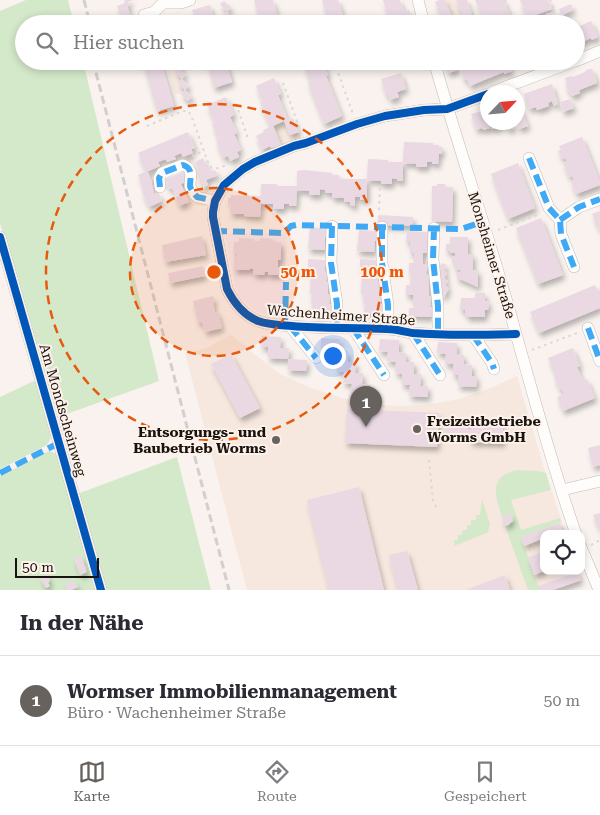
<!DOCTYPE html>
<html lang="de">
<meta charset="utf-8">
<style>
body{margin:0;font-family:"Roboto Serif",serif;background:#f2f2f3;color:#2b2b33}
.controls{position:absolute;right:15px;bottom:15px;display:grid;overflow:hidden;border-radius:10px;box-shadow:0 2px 8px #0003}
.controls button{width:45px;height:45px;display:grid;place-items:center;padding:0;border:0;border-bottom:1px solid #e1e1e2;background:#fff;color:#2b2b33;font:25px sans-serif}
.compass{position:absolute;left:480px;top:85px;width:45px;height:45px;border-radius:50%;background:#fff;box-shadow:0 2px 8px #0003;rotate:64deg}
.scale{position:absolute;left:15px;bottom:12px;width:84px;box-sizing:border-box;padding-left:5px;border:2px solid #191410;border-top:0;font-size:14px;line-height:18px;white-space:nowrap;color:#191410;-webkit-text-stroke:4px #fef1e9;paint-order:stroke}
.you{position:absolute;left:332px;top:355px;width:18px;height:18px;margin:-12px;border:4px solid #fff;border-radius:50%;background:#1a73e8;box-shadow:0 0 0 8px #1a73e833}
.badge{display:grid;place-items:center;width:32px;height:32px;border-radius:50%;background:#67625e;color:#fff;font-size:16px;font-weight:700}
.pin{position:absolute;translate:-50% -41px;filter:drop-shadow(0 1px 2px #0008)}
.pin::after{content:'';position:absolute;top:26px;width:18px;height:15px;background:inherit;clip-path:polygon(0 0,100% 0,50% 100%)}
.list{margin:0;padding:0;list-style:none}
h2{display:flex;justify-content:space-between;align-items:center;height:65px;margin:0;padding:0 20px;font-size:21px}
h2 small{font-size:16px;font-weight:400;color:#7c7c81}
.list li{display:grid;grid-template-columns:32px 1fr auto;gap:15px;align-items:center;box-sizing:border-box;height:90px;padding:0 20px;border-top:1px solid #e1e1e2}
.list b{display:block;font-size:19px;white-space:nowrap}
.list p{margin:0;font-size:16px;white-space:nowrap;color:#7c7c81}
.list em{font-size:16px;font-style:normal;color:#7c7c81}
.icon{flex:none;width:28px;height:28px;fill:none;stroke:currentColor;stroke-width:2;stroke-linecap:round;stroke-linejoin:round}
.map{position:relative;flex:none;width:600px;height:590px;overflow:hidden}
.search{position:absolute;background:#fff;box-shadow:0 2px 8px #0003;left:15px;right:15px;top:15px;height:55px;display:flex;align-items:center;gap:12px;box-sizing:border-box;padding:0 18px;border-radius:28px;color:#7c7c81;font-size:19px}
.sheet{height:155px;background:#fff}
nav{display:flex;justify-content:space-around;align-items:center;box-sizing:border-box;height:70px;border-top:1px solid #e1e1e2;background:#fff;font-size:14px;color:#7c7c81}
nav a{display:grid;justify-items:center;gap:2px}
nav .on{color:#67625e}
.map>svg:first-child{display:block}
.built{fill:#f6e8de}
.education{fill:#f6eaf2}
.green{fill:#d4e9c9}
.building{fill:#ead9e3;filter:url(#shadow)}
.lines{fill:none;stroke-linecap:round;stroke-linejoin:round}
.minor-casing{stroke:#c2bcb8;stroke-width:12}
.path{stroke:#dbd8d7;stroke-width:2;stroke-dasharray:2.5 4;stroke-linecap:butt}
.minor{stroke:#fefdfc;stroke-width:11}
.rail{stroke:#d2d0cf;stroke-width:3;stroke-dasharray:8 4;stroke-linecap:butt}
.quiet{stroke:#3fa9f5;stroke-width:6;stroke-dasharray:12 6;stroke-linecap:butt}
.cycleway-casing{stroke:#fef1e9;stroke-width:11}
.cycleway{stroke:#0057b8;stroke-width:8}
.ring{fill:none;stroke:#e8590c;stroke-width:2.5;stroke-dasharray:9 6}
.poi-dot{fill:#67625e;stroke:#fef1e9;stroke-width:2}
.labels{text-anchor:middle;stroke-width:4;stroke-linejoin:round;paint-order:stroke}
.street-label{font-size:14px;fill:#191410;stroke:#fef1e9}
.poi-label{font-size:14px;font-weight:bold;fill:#191410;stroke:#fef1e9;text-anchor:start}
.centre{fill:#e8590c;stroke:#fef1e9;stroke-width:2.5}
.ring-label{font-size:15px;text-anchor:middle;font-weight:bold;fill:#e8590c;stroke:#fef1e9;stroke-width:4;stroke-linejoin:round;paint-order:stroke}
</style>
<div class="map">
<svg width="600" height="590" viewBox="0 0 600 590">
<defs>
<filter id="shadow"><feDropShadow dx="2.5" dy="4.5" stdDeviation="2.5" flood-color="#0004"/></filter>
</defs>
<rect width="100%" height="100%" fill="#f9f2ee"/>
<path class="built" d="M445 0H456L463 17 472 14 474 19 461 24H448Z
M165 61H172L179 68 175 72 182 79 178 83 185 90 181 94H175Z
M284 121 290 135 299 132 301 138 281 146 273 126Z
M193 157 204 187 208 185 209 188 206 196 204 206 190 205 181 184 188 181 184 172 181 173 179 170 167 174 165 179 169 189 154 194 149 175Z
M231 334 253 353 280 374 311 388 342 398 376 405 401 406 426 405 459 399 491 388 517 376 543 465 566 534H544V571H580L583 579 553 590H540L520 537 535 590H247L185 353 207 348Z"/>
<path class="education" d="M225 233 286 234 284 316 268 315 261 313 255 310 243 300 239 295 234 281Z"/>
<path class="green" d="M26 0H68L74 24H24V61H83L159 381 61 416 53 409 0 223V11Z
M36 380 52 435 47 445 0 469V397Z
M49 451 57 454 96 590H0V476Z
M177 457 211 590H105L77 494Z
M517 470 538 471 546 473 551 490 511 500 521 530 560 518 561 522 521 537 540 590H528L505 526 510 524V523L513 521 511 514 502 517C495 496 488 476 517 470Z
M482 499 490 524 488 532 484 534 454 546V540H458V535H462L463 530H467V525H471V520H476V515H480Z"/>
<path class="building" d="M124 0H133L128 2 130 6H127L134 24H123L117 6 125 3Z
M254 0H273L280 24H261Z
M322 0H338L346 24H329Z
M383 0H400L404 11 409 10 411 16 404 19 405 24H390Z
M439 0H445L454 22 448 24H444L435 2Z
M456 0H467L472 14 463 17Z
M475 0H504L513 24H485Z
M520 0H548L552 9 527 18Z
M224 1 231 8 227 12 234 19 231 22 223 15 227 12 220 4Z
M571 4 573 10 561 15 559 9Z
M210 5 215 24H196L192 10Z
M553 12 555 17 539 24H536L534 20Z
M591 21 598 37 592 40 591 38 576 45V28Z
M143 61H161L174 106 157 111Z
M172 61H179L183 65 179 68 186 75 182 79 189 86 185 90 192 97 188 101 181 94 185 90 178 83 182 79 175 72 179 68Z
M207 61H226L232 82 214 88Z
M314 61H323L328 75 326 76 342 116 324 124 308 83 310 82 304 65Z
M449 61H455L458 70 448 73 445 63Z
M480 61H508L512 71 504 74V72L484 80 470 86 467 79 464 80 461 71 479 65 477 62Z
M590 69H592L595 76 597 83 579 90 580 93 572 96 566 87 567 86 565 78 571 76 572 77 578 75 585 72 586 70Z
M401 73 406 89 397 92 399 97 390 100 388 94 386 95 381 79Z
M274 78 281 94 278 95 288 120 293 118 299 132 290 135 284 121 273 126 281 145 271 148 270 146 262 150 256 136 264 132 263 130 270 127 260 103 263 102 256 86Z
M552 84 558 104 554 106 552 101 548 103 549 106 537 110 536 107 529 109 524 94Z
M226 97 234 115 230 117 237 133 234 134 241 150 237 152 239 157 230 161 228 156 223 158 216 141 219 140 212 124 215 123 207 105Z
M570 99 574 108 563 112 560 102Z
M488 108V122H512L514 128 508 130 506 124 492 129 490 125H489L490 128 483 130V129L481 128 476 130 471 114 486 110 485 109Z
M521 108 528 126 519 129 516 122 518 120V109Z
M188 132 195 148 191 149 193 153 183 157 181 153 174 156 176 159 167 162 166 159 158 162 160 166 146 172 138 153Z
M582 137 600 182V185L576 194 571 182 574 180 572 176 569 177 563 163 567 161 565 158 562 159 558 151 561 150 559 146Z
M404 142 433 143V145H439V147H442V154H439L438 164H432V162H427V167H416V164L403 163V181H397V179L392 178V184H381V181L367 180 368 159 388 160V162H403Z
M203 158 207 168 208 167 210 172 215 170 218 175 206 180 208 185 204 187 195 162Z
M518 163 535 208 508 219 491 174Z
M304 170 332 173V175H339V179H367V200H360V197H355V206H350V202H344V198H332V193H325V190L320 189V195H309V191L297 190 296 206H289V204H284V209H273V204H261L260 217 244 216V214H230L231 204H228V198H231V195L261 196V184H277V186H297V171Z
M147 171 151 180 154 194 159 193 162 201 149 207 143 194V188L138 175Z
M184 172 188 181 181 184 189 202 179 206 172 188 169 189 165 179Z
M437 184H445V187H453L452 222 432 221V186H437Z
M600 211V229L599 230 592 214Z
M378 215 413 217V226L378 225Z
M541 218 563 275 538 284 516 228Z
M310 227 328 229V238H325V250L308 249Z
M359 230 377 231V241H375L374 252 357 251Z
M407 231 429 232 427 253H423V264H427L426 274H428L429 296H431L430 307H432L431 317 409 316V308H414L415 307 413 306V295H406V285H410L411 274H409V263H414V253H410V242H406Z
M202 236 206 255 165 262 162 245Z
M450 237H468V254H473V270H478V287L460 279H457V272H460L461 270H455V262H452V256H455V253H450V251H446V244H450Z
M239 238 254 239V241H260V238L273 239V242H281V260H278V267H281V275H268V272H265L264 275 253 274V269L250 268V270H234V258H237V254H234V242H239Z
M308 259 325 260V271H327L326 281H328V294H330L329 304H331V314L313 313V303H311L312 293H310L311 270H308Z
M360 259 377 260V270H378V281H380L379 294H381V304H383L382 314 364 313 365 303H363L364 293H361L362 270H360Z
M442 263 447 265 443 270 447 273 444 278 448 281 445 285 449 288 444 297 440 294 443 289 439 286 442 281 438 279 441 273 437 270Z
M203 266 205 276 170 283 168 273Z
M595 285 600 297V308L539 333 530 312Z
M475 293H485V301H489L488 310H485V317H468L465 314V310H460L461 298H475Z
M213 296 215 302H213L215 312H218L222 328 205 332 202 322 198 323 193 301Z
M262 336 281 337 280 348H289L288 359 268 358V347H261Z
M321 338 340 339 339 351H348V362H356L355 373H363L362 384 370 385 369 396 351 395 352 384 343 383 344 372H337V361H327L328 350H321Z
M380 339 399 340V352L406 353V362H414V374H421L420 386H428V397L409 396 410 385H402V374L395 373 396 362 387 361 388 352 379 351Z
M438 342 457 343V354L464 355V364L472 365V376H477L476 387 458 386V375H453V364H445L446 354 437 353Z
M573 348 580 366 577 367 583 381 587 379 595 398 563 411 557 397 564 394 562 390H560L554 377 556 376 548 358Z
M231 354 260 408 240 418 211 364Z
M288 359 307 360 306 371 288 370Z
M347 409 439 413 437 447 345 443Z
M446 420 469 421 468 429H471V423L503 424V443L470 442V435L445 434Z
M600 445V465L593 467 588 448Z
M359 487 384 590H329L307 500Z
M600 513V532L593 515Z
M511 514 513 521 510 523V524L505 526 502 517Z
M560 523 563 532 557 534H544V538L524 546 521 537Z
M407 551 418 590H398L389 555Z
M544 552V571L534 575 528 557Z
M81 556 87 572 80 575 74 559Z
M578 572 581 580 553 590H540L538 586Z
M47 574 50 581 48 583 50 586 46 588 40 578Z
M505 575 510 590H466Z
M73 581 75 584 76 583 78 587 72 590H67L65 584Z"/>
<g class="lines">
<g class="minor-casing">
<path id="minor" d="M418 0 424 24
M144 15 154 12 163 3H181L190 0
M434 61C460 153 491 242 516 334 535 401 553 469 576 534
M576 61 600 51
M492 92 575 61
M488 94 447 109 424 110 385 116 357 124 306 143 294 146 255 162 243 169 224 185 215 201 213 212V217L227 289C234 303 243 315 258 321 269 325 281 325 292 326 324 329 355 327 387 329 396 329 405 332 413 333 447 336 482 335 516 334
M529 158 549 208 560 220 561 234 574 267
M160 187 159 178 162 173 183 165C194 169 190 177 190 186 191 190 194 193 197 197L215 201
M560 220 579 207 600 199
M332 226 331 263 337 304V328
M382 227V263L388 305V329
M434 228 433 259 438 306V334
M0 237 101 590
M290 326 316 358
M353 328 384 375
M588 328 600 361
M413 333 440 375
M473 335 492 363 494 369
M562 490 600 481
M581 547 599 590"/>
</g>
<path class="path" d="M505 0 515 24
M522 24 555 11 550 0
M334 61 353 114
M283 83 301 132
M236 104 247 135V139
M147 126 183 111H188L191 115 207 160C208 162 210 167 212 168 218 170 228 164 234 161
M192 156 204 151
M379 210 380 186
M498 230 540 214
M532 350 577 333
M429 460 433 501 438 510
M591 545 600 540"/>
<use href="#minor" class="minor"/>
<path class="rail" d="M84 0 90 24
M93 61 229 590"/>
<path class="quiet" d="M529 158 549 208 560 220 561 234 574 267
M160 187 159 178 162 173 183 165C194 169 190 177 190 186 191 190 194 193 197 197L215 201
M560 220 579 207 600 199
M332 226 331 263 337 304V328
M382 227V263L388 305V329
M434 228 433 259 438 306V334
M215 231 284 233 291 226 296 225 461 229 482 222
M285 326 286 282
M290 326 316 358
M353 328 384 375
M588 328 600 361
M413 333 440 375
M473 335 492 363 494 369
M0 473 59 443"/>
<g class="cycleway-casing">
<path id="cycleway" d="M488 94 447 109 424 110 385 116 357 124 306 143 294 146 255 162 243 169 224 185 215 201 213 212V217L227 289C234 303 243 315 258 321 269 325 281 325 292 326 324 329 355 327 387 329 396 329 405 332 413 333 447 336 482 335 516 334
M0 237 101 590"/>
</g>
<use href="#cycleway" class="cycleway"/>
</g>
<circle cx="214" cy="272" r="84" fill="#e8590c" fill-opacity=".12"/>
<g class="ring">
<circle cx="214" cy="272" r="84"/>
<circle cx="214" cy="272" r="168"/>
</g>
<g class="poi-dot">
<circle cx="417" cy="429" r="5"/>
<circle cx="276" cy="440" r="5"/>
</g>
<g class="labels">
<g class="street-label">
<text transform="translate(492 255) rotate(73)" y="5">Monsheimer Straße</text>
<text transform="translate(341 315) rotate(4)" y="5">Wachenheimer Straße</text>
<text transform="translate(63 410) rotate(74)" y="5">Am Mondscheinweg</text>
</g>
<g class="poi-label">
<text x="427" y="426">Freizeitbetriebe<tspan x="427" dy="16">Worms GmbH</tspan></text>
<text x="266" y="437" text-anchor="end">Entsorgungs- und<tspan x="266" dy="16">Baubetrieb Worms</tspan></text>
</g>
</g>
<circle cx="214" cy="272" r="8" class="centre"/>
<g class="ring-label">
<text x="298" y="277">50 m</text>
<text x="382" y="277">100 m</text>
</g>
</svg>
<div class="controls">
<button><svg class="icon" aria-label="locate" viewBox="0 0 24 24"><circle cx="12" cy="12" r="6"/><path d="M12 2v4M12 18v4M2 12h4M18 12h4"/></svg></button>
</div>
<svg class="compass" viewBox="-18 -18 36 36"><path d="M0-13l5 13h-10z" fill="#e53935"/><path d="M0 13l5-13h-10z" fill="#7c7c81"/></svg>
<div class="scale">50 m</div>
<div class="you"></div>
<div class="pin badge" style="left:366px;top:427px">1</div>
<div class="search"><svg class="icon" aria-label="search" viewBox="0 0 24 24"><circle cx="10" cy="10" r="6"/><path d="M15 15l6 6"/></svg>Hier suchen</div>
</div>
<section class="sheet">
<h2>In der Nähe<small></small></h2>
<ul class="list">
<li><span class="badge">1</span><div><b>Wormser Immobilienmanagement</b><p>Büro · Wachenheimer Straße</p></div><em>50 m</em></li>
</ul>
</section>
<nav>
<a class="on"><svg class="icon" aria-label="map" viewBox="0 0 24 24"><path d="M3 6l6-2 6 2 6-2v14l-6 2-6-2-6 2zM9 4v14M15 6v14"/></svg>Karte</a>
<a><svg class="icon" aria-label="directions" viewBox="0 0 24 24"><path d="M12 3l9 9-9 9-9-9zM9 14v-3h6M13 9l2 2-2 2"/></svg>Route</a>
<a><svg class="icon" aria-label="saved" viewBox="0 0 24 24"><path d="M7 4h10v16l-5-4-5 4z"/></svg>Gespeichert</a>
</nav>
